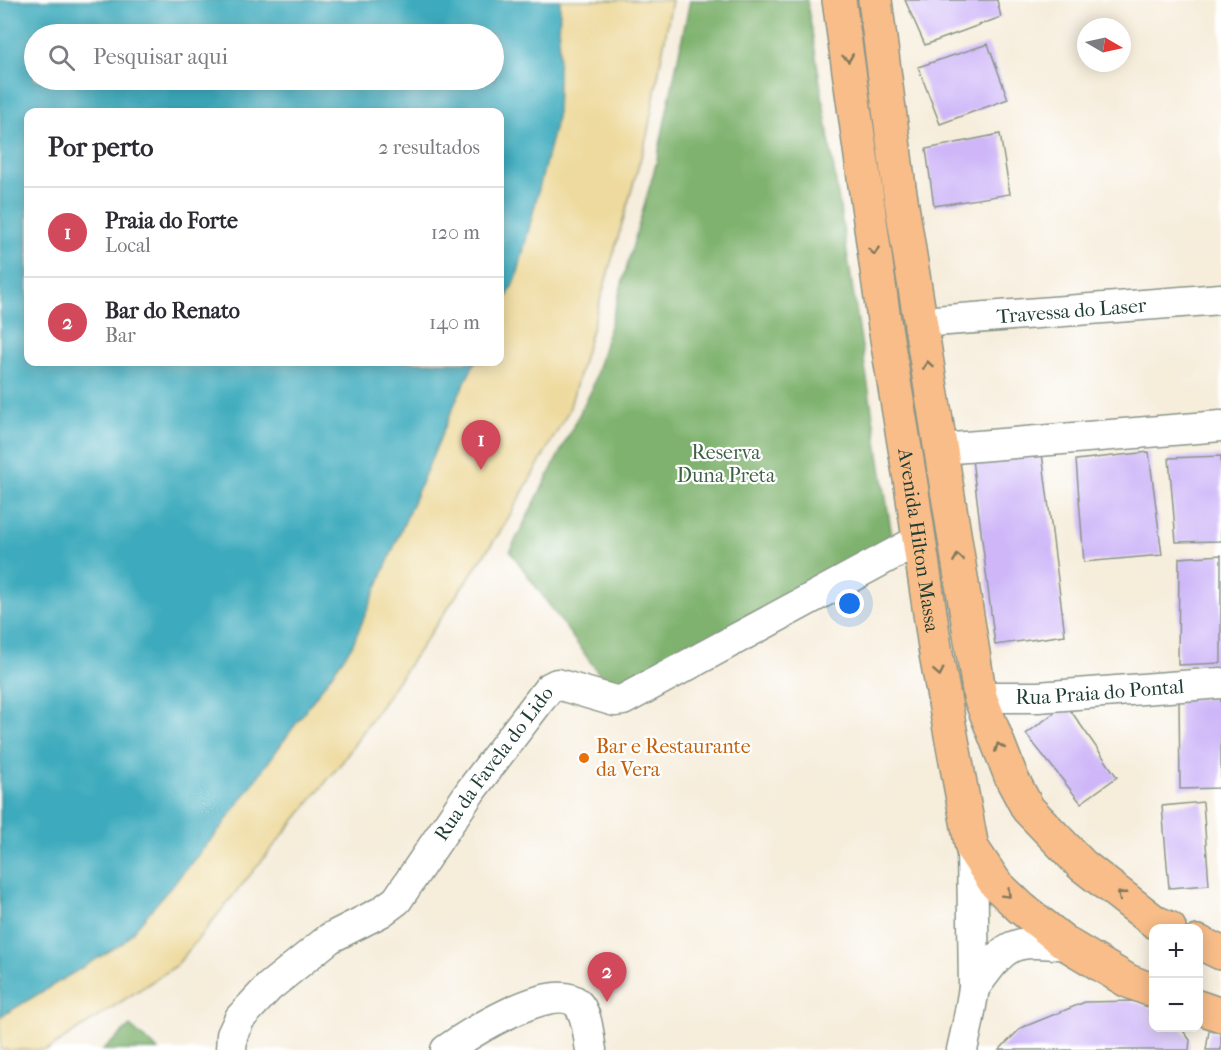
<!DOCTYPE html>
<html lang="pt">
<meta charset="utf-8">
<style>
body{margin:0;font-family:"IM FELL French Canon",serif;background:#f7f7f7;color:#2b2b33}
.controls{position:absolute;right:18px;bottom:18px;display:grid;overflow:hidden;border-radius:12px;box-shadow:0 3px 15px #0003}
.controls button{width:54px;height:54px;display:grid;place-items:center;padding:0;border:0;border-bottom:2px solid #e1e1e2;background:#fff;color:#2b2b33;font:30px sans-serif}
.compass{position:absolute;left:1077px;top:18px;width:54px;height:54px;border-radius:50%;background:#fff;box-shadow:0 3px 15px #0003;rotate:99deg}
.you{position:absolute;left:850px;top:604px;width:21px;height:21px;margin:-15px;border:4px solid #fff;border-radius:50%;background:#1a73e8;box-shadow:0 0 0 9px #1a73e833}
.badge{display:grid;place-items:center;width:39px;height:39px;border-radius:50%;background:#d1495b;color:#fff;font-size:20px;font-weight:700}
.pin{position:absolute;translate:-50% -50px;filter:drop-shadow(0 2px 3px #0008)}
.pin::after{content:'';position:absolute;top:32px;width:21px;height:18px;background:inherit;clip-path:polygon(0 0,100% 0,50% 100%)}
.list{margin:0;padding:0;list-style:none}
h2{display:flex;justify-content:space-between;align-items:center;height:78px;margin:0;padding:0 24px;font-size:26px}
h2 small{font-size:20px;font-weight:400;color:#7c7c81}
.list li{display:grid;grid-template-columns:39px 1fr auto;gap:18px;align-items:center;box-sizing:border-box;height:90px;padding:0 24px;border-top:2px solid #e1e1e2}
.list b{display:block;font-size:22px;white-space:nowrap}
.list p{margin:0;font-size:20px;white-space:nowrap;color:#7c7c81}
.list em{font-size:20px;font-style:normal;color:#7c7c81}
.icon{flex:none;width:33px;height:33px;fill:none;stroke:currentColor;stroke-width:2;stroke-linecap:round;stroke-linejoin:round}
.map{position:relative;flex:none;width:1221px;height:1050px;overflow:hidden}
.search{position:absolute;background:#fff;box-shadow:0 3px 15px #0003;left:24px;top:24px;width:480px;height:66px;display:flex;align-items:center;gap:15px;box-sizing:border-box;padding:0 21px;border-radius:33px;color:#7c7c81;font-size:22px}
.panel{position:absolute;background:#fff;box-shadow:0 3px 15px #0003;left:24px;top:108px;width:480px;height:258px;border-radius:12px}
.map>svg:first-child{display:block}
.forest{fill:#7fb26e;stroke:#4f7851;stroke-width:1.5}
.sand{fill:#eeda9e;stroke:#868c69;stroke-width:1.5}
.water{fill:#3eabbd;stroke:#2e7478;stroke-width:1.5;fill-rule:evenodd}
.building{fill:#ceb6f8}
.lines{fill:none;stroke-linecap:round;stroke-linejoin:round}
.minor-casing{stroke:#8a9588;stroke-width:33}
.major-casing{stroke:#8a9588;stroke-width:36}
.minor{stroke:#fff;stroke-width:30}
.major{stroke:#f8bd89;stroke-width:33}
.oneway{stroke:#81775a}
.food-dot{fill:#e8710a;stroke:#fff;stroke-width:2}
.labels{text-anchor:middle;stroke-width:4.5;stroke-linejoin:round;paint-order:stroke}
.street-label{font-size:20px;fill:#1f3d34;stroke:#fff}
.park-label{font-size:20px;fill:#3f6247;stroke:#fff}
.food-label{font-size:20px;fill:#c56008;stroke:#fff;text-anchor:start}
</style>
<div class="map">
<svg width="1221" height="1050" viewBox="0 0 1221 1050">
<rect width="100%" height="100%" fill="#fff"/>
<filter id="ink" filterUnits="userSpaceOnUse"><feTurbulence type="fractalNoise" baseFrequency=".0167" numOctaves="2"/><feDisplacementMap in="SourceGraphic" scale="12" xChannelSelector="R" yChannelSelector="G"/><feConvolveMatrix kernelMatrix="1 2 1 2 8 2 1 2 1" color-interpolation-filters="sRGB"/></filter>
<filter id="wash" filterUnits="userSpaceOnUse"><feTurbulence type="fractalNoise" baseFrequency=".008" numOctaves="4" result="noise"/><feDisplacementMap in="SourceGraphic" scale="24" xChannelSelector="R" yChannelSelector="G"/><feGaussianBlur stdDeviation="1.35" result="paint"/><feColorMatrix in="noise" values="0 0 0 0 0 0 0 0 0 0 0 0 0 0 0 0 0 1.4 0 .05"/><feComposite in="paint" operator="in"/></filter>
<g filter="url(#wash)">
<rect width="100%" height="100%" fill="#f6eddb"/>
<path class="forest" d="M690 0H807L894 549 613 693 510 551 592 389 656 164Z
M130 1026 158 1050H103Z"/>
<path class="sand" d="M560 0H672L647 136 569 410 502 529 343 761 176 966 47 1050H0V1017L123 943 220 829 352 646 458 396 475 362H500V311L517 276 557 117Z"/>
<path class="water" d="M0 0H560L557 117 517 276 500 311V112H28V362H475L458 396 352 646 220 829 123 943 0 1017ZM34 34H494V80H34Z"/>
<g id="blocks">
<path class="building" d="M905 0H997L1001 17 925 45Z
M988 44 1008 99 940 124 918 67Z
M1000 134 1010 194 934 206 926 149Z
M1041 445 1065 635 995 645 971 451Z
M1149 452 1162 555 1084 562 1076 460Z
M1221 456V541L1176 542 1169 458Z
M1221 555V663L1178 665 1179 558Z
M1221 698V788L1180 789 1179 699Z
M1066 704 1117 777 1081 803 1026 734Z
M1203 802 1209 885 1169 888 1162 806Z
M1133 1001 1154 1009V1028H1181L1190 1040 1189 1050H999L1021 1028 1085 1002Z
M1209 1031 1221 1033V1050H1206Z"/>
</g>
</g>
<g filter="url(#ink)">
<use href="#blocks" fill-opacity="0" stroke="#8a9588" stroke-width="1.5"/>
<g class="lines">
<g class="minor-casing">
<g id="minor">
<path id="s1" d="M922 322 1221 299"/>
<path d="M941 449 1221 426"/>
<path id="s2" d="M980 697H1038L1221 683"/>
<path d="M974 988C1008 941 1010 940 1068 945"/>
<path id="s3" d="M231 1050 232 1035 240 1018 269 987 330 938 381 912 397 900 472 789 549 688 557 684 615 701 623 700 919 540"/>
<path d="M446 1050C469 1034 550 982 576 1002 588 1013 588 1035 591 1050"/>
<path d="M962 1050 968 1023 974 988 972 848"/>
</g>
</g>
<g class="major-casing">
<g id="major">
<path id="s4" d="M839 0 885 327 911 485 936 654 972 848 996 884 1021 908 1068 945 1128 981 1154 991"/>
<path d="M875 0 899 187 980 697 1012 779 1028 809 1082 865 1155 922 1169 928"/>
<path d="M1198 942 1221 953"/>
<path d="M1198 1007 1221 1015"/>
</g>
</g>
<use href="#minor" class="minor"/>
<use href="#major" class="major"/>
</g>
<defs><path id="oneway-chevron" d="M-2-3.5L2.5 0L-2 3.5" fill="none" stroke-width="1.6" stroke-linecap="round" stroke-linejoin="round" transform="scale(1.5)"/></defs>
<g class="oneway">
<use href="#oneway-chevron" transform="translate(848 58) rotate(82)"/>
<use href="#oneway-chevron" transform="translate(874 251) rotate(82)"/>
<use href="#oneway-chevron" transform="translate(928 365) rotate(-98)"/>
<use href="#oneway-chevron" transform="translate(958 558) rotate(-99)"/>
<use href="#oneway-chevron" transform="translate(939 672) rotate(79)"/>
<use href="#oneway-chevron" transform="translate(999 747) rotate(-111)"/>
<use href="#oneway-chevron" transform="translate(1007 894) rotate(45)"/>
<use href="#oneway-chevron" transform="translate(1121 895) rotate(-142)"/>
</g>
</g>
<circle class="food-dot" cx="584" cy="758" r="6"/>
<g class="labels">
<g class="street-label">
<text dy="7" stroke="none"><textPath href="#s1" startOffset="150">Travessa do Laser</textPath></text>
<text dy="7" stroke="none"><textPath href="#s4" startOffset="546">Avenida Hilton Massa</textPath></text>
<text dy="7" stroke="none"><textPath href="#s2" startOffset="120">Rua Praia do Pontal</textPath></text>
<text dy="7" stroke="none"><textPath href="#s3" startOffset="399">Rua da Favela do Lido</textPath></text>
</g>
<g class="park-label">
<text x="726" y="459">Reserva<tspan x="726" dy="23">Duna Preta</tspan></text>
</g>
<g class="food-label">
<text x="596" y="753">Bar e Restaurante<tspan x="596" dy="23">da Vera</tspan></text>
</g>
</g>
</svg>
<div class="controls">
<button>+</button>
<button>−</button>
</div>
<svg class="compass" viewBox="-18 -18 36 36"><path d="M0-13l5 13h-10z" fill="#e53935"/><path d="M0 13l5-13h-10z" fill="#7c7c81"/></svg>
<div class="you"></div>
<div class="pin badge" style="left:481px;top:470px">1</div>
<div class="pin badge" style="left:607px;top:1002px">2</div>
<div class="search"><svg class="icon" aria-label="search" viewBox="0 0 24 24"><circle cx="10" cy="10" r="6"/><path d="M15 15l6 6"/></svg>Pesquisar aqui</div>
<section class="panel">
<h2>Por perto<small>2 resultados</small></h2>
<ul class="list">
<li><span class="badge">1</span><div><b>Praia do Forte</b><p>Local</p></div><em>120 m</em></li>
<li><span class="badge">2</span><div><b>Bar do Renato</b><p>Bar</p></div><em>140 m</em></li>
</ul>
</section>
</div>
